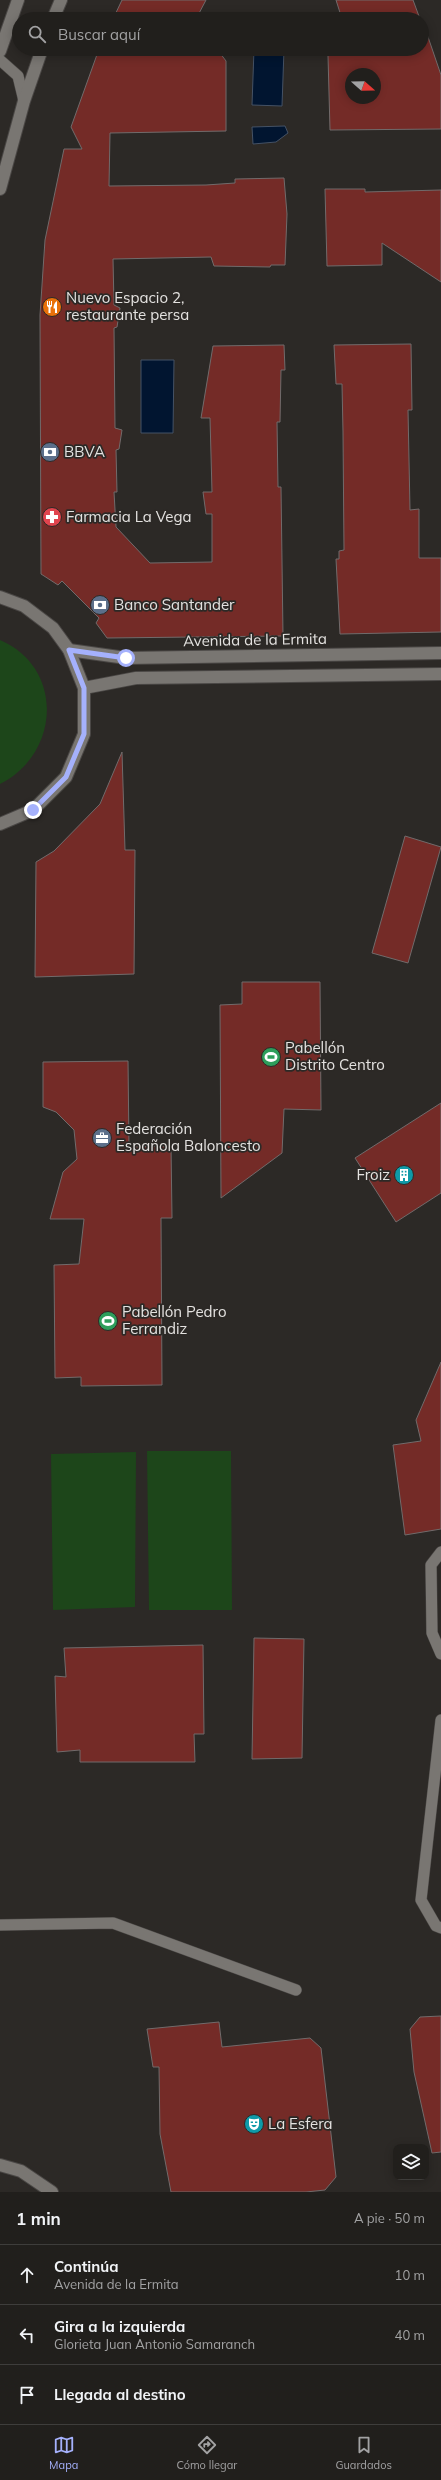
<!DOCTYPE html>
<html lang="es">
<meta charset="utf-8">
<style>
body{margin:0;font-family:Mulish,sans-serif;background:#2d2c29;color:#f1f3f6}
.controls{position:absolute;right:12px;bottom:12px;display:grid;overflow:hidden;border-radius:8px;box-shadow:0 2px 10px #0003}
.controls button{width:36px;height:36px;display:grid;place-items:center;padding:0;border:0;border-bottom:1px solid #3e3d3b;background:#211f1c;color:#f1f3f6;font:20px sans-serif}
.compass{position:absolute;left:345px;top:68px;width:36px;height:36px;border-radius:50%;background:#211f1c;box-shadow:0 2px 10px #0003;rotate:110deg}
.stop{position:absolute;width:12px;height:12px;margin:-9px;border:3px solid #a5b1fc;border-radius:50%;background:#fff}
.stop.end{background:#a5b1fc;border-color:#fff;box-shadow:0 1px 4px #0008}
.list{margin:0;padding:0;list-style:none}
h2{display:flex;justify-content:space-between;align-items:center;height:52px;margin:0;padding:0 16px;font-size:17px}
h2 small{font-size:13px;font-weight:400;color:#a2a2a3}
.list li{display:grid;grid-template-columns:26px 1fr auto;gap:12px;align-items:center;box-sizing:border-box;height:60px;padding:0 16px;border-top:1px solid #3e3d3b}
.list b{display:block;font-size:15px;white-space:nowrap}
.list p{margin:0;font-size:13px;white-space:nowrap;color:#a2a2a3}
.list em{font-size:13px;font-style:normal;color:#a2a2a3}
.icon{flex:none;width:22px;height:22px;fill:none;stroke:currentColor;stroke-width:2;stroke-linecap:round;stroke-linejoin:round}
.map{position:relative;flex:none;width:441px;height:2192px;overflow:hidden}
.search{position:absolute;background:#211f1c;box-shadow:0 2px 10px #0003;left:12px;right:12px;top:12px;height:44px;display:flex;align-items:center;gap:10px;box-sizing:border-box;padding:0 14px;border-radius:22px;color:#a2a2a3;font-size:15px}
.sheet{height:232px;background:#211f1c}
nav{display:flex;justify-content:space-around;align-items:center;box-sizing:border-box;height:56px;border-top:1px solid #3e3d3b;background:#211f1c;font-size:11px;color:#a2a2a3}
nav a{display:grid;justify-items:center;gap:2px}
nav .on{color:#a5b1fc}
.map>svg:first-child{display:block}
.green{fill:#1d461a}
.water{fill:#011530;stroke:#455265}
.building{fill:#742b27;stroke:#716b6b;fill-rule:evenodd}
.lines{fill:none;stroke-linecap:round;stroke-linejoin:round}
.lane-casing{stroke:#4a4745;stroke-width:12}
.street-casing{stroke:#4a4745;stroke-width:14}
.secondary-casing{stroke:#4a4745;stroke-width:14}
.lane{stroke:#797672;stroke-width:11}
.street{stroke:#797672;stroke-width:12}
.secondary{stroke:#797672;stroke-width:12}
.route{stroke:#a5b1fc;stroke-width:5}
.labels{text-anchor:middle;stroke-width:3.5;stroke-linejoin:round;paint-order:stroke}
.poi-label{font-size:15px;fill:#e4e2e0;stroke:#2c2926;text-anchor:start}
.street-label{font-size:15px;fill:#e4e2e0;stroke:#2c2926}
</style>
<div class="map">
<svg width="441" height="2192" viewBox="0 0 441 2192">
<rect width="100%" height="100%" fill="#2c2926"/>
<path class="green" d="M0 640C65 668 60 754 0 784Z
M147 1451H231L232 1610H149Z
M136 1452 135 1607 53 1610 51 1454Z"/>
<path class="water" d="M254 49H284L282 106 252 105Z
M285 126 288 133 276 142 253 144 252 127Z
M141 360H174L173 433H141Z"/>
<path class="building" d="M122 0H206L196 19H113Z
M336 0H413L420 19H342Z
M422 26 424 32 426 31 441 75V129L330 130 328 56 333 49H422ZM351 74H375V98H351Z
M99 49H217L226 61V131L110 133 109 186 206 185 235 183V179L284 178 287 214 285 265H271L270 267 214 266 211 257 113 259 114 305 120 308 117 327 114 328 115 428 122 430 119 449 116 450 117 492H114L116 527 150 563 212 562V514H206L203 492H212L210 418H201L213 346 284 345 285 370H281L280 422H277L278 487H281L283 636 107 638 96 623 99 618 62 581 58 585 41 574 40 315 45 240 64 149H82L71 127Z
M325 189H365V192L441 190V282L382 243V265L327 266Z
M411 344 412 410H408L410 510 419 509V558H441V632L340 634 336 559H339V551L344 550 343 432 342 384H336L334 345Z
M122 752 125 850H135L134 974 35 977 36 862 54 851 100 804Z
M405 836 441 847 408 963 372 953Z
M242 982H320L321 1110 284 1109 282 1153 221 1198 220 1005 242 1004Z
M128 1061 129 1147 171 1146 172 1218H161L162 1385 81 1386V1377L55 1378 54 1265 79 1264 84 1219H50L63 1172 77 1159 74 1130 56 1112 43 1107V1062Z
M441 1103V1193L396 1222 355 1158Z
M441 1362V1529L405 1535 393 1445 421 1441 416 1420Z
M254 1638 304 1639 302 1758 252 1759Z
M203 1645 204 1734H194L195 1762H80V1750L57 1752 55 1676 66 1677 64 1648Z
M441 2016V2152L432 2153 414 2072 410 2029 420 2017Z
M219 2022 222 2047 310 2038 321 2048 336 2177 325 2190 306 2192H171L160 2134 159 2067H153L147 2029Z"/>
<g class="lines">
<g class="lane-casing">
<path id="lane" d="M0 60 18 76 24 101
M441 1552 431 1565 432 1633 441 1654
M441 1720 421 1900 436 1926 441 1928
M0 1925 113 1923 296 1990"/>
</g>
<g class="street-casing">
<path id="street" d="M69 650 126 658 441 653
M84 688 136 678 441 674
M0 2165 21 2171 52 2192"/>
</g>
<g class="secondary-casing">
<path id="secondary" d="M53 19 61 0
M0 51 18 0
M0 189 24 101 42 49
M0 597 24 606 53 628 69 650 84 688V734L66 777 33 810 0 824"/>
</g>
<use href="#lane" class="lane"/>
<use href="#street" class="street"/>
<use href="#secondary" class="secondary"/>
</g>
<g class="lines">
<path class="route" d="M33 810 66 777 84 734V688L69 650 126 658"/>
</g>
<defs>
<g id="restaurant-disc" transform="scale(1)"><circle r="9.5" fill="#e8710a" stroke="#2c2926"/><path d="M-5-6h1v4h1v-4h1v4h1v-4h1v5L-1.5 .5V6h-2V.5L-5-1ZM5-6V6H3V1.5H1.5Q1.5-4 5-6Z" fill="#fff"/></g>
<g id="bank-disc" transform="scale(1)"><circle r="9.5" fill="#5c6f8a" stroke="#2c2926"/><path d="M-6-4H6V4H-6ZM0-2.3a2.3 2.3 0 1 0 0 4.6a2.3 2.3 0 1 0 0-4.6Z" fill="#fff"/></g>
<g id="pharmacy-disc" transform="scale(1)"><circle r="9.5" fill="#e0444e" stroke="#2c2926"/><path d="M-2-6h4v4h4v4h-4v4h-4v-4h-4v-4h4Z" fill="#fff"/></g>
<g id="stadium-disc" transform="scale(1)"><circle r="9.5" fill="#2e9e5b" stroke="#2c2926"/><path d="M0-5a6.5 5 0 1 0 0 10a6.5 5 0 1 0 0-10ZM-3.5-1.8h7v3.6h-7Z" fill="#fff"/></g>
<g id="office-disc" transform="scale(1)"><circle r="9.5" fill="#5c6f8a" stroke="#2c2926"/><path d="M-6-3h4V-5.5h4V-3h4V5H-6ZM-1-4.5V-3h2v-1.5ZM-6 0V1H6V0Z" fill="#fff"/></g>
<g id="building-disc" transform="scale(1)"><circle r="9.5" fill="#0f9aa8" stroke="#2c2926"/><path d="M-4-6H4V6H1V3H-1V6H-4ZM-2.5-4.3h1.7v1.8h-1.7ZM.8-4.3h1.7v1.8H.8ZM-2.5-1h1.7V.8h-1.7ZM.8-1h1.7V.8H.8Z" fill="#fff"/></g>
<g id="theatre-disc" transform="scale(1)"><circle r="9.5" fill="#0f9aa8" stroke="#2c2926"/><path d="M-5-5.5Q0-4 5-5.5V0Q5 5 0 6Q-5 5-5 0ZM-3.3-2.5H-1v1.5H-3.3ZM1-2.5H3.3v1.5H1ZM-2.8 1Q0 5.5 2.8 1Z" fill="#fff"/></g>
</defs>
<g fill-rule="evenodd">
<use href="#restaurant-disc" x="52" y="307"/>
<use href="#bank-disc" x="50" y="452"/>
<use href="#pharmacy-disc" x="52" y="517"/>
<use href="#bank-disc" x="100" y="605"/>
<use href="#stadium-disc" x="271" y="1057"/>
<use href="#office-disc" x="102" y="1138"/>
<use href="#building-disc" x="404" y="1175"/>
<use href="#stadium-disc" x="108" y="1321"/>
<use href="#theatre-disc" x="254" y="2124"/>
</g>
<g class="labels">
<g class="poi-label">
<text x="66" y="303">Nuevo Espacio 2,<tspan x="66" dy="17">restaurante persa</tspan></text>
<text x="64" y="457">BBVA</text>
<text x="66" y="522">Farmacia La Vega</text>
<text x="114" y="610">Banco Santander</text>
<text x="285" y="1053">Pabellón<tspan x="285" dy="17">Distrito Centro</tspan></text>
<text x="116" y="1134">Federación<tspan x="116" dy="17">Española Baloncesto</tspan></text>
<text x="390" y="1180" text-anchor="end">Froiz</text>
<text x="122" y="1317">Pabellón Pedro<tspan x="122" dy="17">Ferrandiz</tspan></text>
<text x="268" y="2129">La Esfera</text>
</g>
<g class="street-label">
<text transform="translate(255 640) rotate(-1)" y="5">Avenida de la Ermita</text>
</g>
</g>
</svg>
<div class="controls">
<button><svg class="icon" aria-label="layers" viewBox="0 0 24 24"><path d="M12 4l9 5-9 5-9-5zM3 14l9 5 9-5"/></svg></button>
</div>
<svg class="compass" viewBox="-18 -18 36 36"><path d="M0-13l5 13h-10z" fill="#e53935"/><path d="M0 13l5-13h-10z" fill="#a2a2a3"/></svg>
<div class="stop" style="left:126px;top:658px"></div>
<div class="stop end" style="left:33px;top:810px"></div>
<div class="search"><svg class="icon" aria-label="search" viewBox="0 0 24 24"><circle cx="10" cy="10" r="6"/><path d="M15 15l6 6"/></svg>Buscar aquí</div>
</div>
<section class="sheet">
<h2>1 min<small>A pie · 50 m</small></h2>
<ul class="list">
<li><svg class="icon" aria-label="ahead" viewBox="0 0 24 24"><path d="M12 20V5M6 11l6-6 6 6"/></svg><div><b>Continúa</b><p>Avenida de la Ermita</p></div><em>10 m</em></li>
<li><svg class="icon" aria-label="left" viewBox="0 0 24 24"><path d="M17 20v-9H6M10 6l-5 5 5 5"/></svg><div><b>Gira a la izquierda</b><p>Glorieta Juan Antonio Samaranch</p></div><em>40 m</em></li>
<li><svg class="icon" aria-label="arrive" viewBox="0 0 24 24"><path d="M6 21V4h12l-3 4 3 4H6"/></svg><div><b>Llegada al destino</b></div></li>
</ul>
</section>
<nav>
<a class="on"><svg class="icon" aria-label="map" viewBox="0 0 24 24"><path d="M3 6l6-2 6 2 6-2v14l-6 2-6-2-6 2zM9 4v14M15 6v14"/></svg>Mapa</a>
<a><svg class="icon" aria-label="directions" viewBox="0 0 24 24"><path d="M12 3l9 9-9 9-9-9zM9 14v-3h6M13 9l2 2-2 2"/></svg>Cómo llegar</a>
<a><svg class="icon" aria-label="saved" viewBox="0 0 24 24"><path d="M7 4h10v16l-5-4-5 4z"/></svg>Guardados</a>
</nav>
